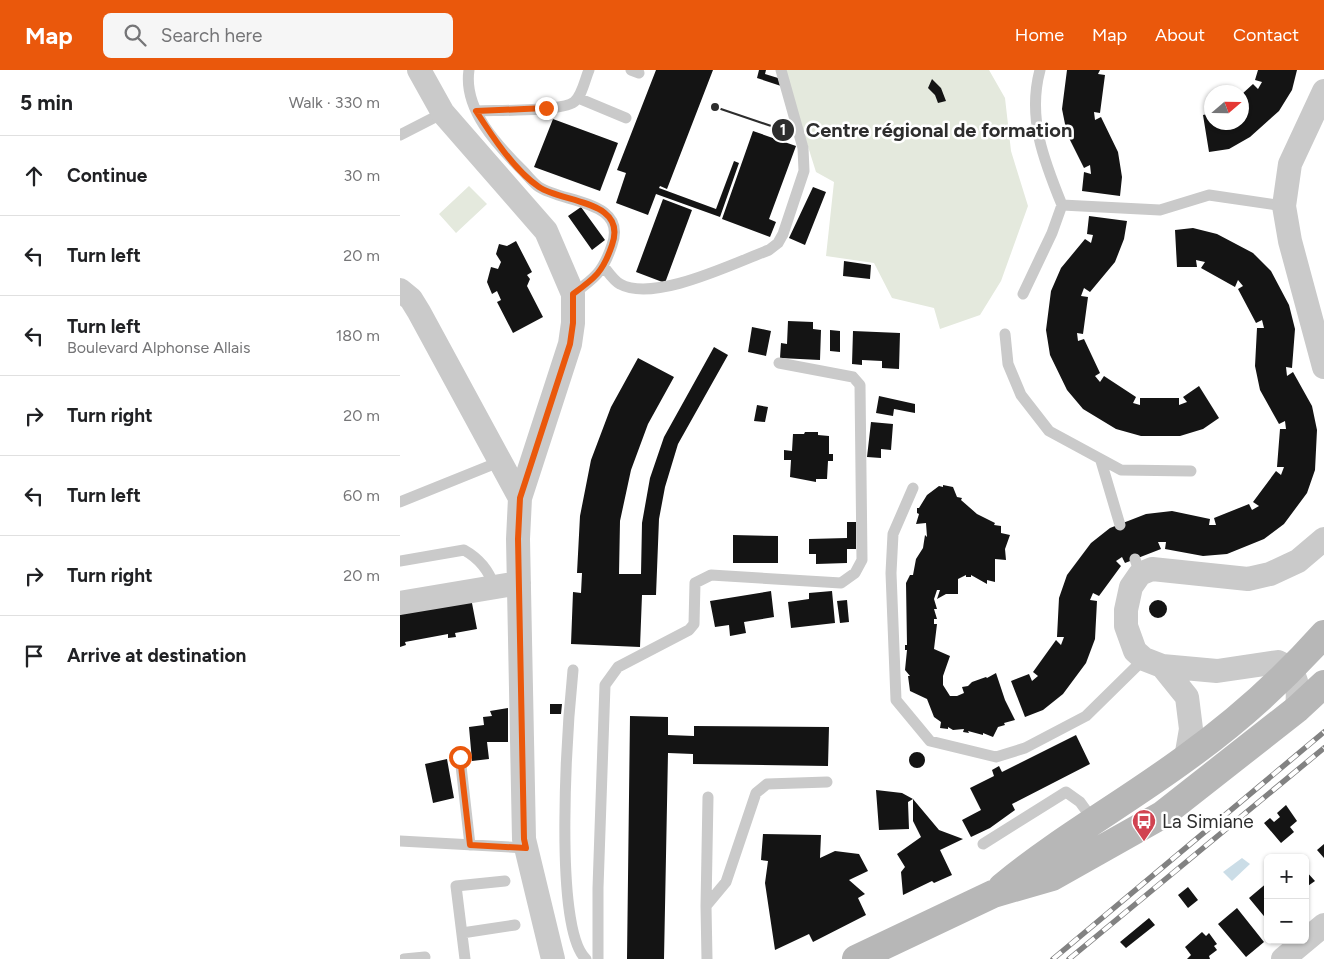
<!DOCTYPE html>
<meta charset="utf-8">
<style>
body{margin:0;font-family:Figtree,sans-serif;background:#f6f6f6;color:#202124}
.controls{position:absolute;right:15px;bottom:15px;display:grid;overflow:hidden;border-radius:8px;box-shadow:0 1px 4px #0004}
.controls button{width:45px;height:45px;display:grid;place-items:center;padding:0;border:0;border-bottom:1px solid #e0e0e0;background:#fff;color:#202124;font:25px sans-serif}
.compass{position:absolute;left:804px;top:15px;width:45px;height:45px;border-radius:50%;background:#fff;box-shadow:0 1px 4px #0004;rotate:70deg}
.stop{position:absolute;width:15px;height:15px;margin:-11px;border:4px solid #ea580c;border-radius:50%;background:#fff}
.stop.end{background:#ea580c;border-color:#fff;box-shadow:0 1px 5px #0008}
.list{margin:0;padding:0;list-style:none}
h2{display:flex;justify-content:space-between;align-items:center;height:65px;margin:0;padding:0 20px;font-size:21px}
h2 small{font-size:16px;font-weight:400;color:#757577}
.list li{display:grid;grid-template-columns:32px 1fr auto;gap:15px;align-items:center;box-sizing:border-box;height:80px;padding:0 20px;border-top:1px solid #e0e0e0}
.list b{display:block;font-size:19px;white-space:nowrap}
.list p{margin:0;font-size:16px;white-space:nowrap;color:#757577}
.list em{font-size:16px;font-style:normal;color:#757577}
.icon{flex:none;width:28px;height:28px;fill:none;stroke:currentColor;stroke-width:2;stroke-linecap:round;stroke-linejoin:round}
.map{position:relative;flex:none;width:924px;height:889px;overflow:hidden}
header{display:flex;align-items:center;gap:30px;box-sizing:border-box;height:70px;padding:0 25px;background:#ea580c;color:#fff}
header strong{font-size:24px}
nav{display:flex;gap:28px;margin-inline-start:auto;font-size:18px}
.search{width:350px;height:45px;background:#f6f6f6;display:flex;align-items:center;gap:12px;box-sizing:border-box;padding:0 18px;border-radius:8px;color:#757577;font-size:19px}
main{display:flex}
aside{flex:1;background:#fff}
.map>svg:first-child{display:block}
.green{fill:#e4e9dd}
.water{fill:#cbdde7}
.building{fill:#141414}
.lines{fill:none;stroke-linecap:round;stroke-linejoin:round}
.lane{stroke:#cacaca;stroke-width:11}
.street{stroke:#cacaca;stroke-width:24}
.secondary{stroke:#b7b7b7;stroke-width:28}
.rail-casing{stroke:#828282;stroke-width:5.5}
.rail{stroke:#fff;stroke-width:4;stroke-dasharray:11;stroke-linecap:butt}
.route{stroke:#ea580c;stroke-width:6}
.labels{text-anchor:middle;stroke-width:5;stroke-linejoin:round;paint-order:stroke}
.poi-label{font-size:19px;fill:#2d2d2d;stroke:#fff;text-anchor:start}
.leader{fill:none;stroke:#2d2d2d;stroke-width:2}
.callout-dot{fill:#2d2d2d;stroke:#fff;stroke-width:2}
.mark-label{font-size:15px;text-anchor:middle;font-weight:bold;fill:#fff}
.callout-label{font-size:20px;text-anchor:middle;font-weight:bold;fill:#2d2d2d;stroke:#fff;stroke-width:5;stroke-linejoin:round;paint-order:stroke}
</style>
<header>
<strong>Map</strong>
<div class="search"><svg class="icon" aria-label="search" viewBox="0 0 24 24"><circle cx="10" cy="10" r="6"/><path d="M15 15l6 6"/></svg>Search here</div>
<nav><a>Home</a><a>Map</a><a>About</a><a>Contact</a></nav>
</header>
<main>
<aside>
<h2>5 min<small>Walk · 330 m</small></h2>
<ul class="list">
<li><svg class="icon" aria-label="ahead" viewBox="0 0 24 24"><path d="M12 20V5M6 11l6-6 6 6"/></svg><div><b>Continue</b></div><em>30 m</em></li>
<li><svg class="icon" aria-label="left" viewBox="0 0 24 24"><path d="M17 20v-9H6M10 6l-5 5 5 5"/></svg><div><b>Turn left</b></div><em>20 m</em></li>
<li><svg class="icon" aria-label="left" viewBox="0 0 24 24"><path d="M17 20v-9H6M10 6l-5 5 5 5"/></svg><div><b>Turn left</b><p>Boulevard Alphonse Allais</p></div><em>180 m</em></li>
<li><svg class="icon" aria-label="right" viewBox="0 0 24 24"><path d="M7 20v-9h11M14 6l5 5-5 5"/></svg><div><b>Turn right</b></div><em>20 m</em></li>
<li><svg class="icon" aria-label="left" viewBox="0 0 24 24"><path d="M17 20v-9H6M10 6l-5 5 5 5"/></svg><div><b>Turn left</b></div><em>60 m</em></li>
<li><svg class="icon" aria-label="right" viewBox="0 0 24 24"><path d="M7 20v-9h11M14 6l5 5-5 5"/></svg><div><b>Turn right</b></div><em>20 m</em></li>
<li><svg class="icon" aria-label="arrive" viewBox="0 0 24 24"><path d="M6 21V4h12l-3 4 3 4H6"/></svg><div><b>Arrive at destination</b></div></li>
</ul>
</aside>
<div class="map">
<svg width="924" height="889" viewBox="0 0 924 889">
<rect width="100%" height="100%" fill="#fff"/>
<path class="green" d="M384 0H589L605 28 611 81 628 136 601 211 580 245 540 259 534 238 492 228 474 193 426 186 434 112 416 102Z
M69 116 87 134 56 163 39 144Z"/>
<path class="water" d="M842 788 850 794 832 811 823 802Z"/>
<path class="building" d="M256 0H313L267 119 260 116 259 118 316 139 334 91 339 93 320 147 256 124 248 145 216 133 226 103 217 100Z
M359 0H366L365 4 378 8 381 16 357 8Z
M667 0H700L698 4 705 5 700 43 694 42 695 50 701 47 718 82 722 107 720 126 682 121 684 102 691 104 690 95 684 98 667 64 662 39Z
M858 0H897L892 20 879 41 850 67 829 79 809 82 803 45 812 43V52H842V24L853 14 858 19 862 12 855 10Z
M532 9 541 18 546 31 538 33 535 25 528 18Z
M153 49 218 73 200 121 134 97Z
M353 61 396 76 369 149 376 152 370 167 322 149Z
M413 117 426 122 405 175 389 168Z
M263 129 292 140 265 213 236 202Z
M181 137 205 170 192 180 168 146Z
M689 146 727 151 724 169 715 192 690 222 684 218 681 226 688 227 683 264 677 263 678 271 684 269 700 303 695 306 700 312 704 306 736 327 733 333 740 335V328H779V335L787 332 783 327 799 316 819 348 803 359 780 366H741L716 359 683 339 667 320 650 285 646 260 651 221 661 198 685 169 691 173 693 165 687 164Z
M793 158 817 164 853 183 871 201 889 235 895 259 892 298 886 297 887 306 893 302 912 336 917 360 915 400 907 423 884 454 864 469 827 484 803 486 765 479 766 472H758L761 479 725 493 722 487 716 491 721 496 699 526 693 523 690 530 697 531 695 569 686 593 663 624 643 640 625 647 611 611 629 604 632 611 638 606 633 602 656 570 661 575 664 567H657L659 528 667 505 691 473 710 458 746 444 772 441 810 449 809 455H816L814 448 849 434 852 440 859 436 853 432 876 401 881 405 884 397H877L880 359H886L885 351 879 354 860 320 855 296 857 258H864L862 250 856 253 838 219 843 216 838 210 835 217 801 198 805 192 796 190 797 197H777L775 160Z
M116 171 132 202 127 205 130 209 127 216 143 247 113 263 97 232 101 230 97 221 92 224 87 212 91 197 98 199 101 192 96 184 99 174 107 176Z
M444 191 471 195 470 209 443 206Z
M388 251 413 252V259L421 260 420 290 380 288 381 273 387 274Z
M352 257 371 261 366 286 348 282Z
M430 260 440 261V282L430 281Z
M453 261 500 263 499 299 482 298V291L462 290V295L452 294Z
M314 277 328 285 278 374 265 417 259 449 256 525H242L240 577 171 574 173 522 181 523 182 503H177L180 446 191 390 211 337 238 288 274 307 248 354 231 400 220 451 219 504H241L242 453 250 408 264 367Z
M479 326 515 334V343L494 339 493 346 476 343Z
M357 335 368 337 365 352 354 351Z
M471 352 493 354 491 380 481 379V388L467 387Z
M405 362H418V365L429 366V384H433V391H428L427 409H416V412L390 407 391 390H384V380L392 381 393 364H404Z
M543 415 553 417 557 427 562 428 561 430 577 444 595 453 594 455 601 456V463L610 465 605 479 606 490 595 489V512L587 510V514L571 505V507H566V505L558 509V524H546L537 529 540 520H537L534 529 537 539H534L537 549H534V554H537L534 579 550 586 543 606V615L550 626H557L564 623 562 617 568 616 572 612 586 607 587 608 596 603 605 630 615 650 604 653 605 655 598 657 593 667 583 663V665L568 661 569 663 563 662 564 659 553 660 548 657V659L540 658 541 652 534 647 527 629 510 621 508 606H510L505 600 507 580H505V575H507L506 513 510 505H513L516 489 523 478 525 465 527 467 526 453 516 454 519 444 517 443V438H519L527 425 539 416 543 417Z
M447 452H456V479H447V493L416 494V484H409V469L447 468Z
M333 465 378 466V493H333Z
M371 521 374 547 344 552 346 563 330 566 329 555 315 557 310 531Z
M432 521 435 553 391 558 388 532 409 529V523Z
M71 528 77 559 55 563 56 567 48 568V564L5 572 6 575 0 577V541Z
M447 530 449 552 440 553 437 531Z
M749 539a9 9 0 1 1 18 0a9 9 0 1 1-18 0Z
M150 634H162L161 644H150Z
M108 638V672H87L89 689 72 691 69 657 84 655 83 647 92 646 90 641Z
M230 646 268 647V665L294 666V656L429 657 428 696 293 694V684L268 683 264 889H227Z
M676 665 690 694 612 734 615 740 590 758 571 767 562 750 581 740 570 718 594 706 592 700 599 696 602 702Z
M509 690a8 8 0 1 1 16 0a8 8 0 1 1-16 0Z
M47 689 54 728 33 733 25 694Z
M476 720 502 723 513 729 508 732 509 759 479 760Z
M513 729 539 760 563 769 540 780 552 805 534 813 532 811 503 825 501 802 505 797 497 784 521 767 513 751Z
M886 735 897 751 890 757 894 762 881 773 864 753 870 748 874 752 880 747 877 743Z
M363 764 421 765 420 788 435 781 459 784 468 801 449 810 465 824 458 828 466 845 413 872 409 864 375 880 365 813 368 791 361 790Z
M924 774V788L917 780Z
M905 800 915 811 905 818Z
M868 812V851L849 828Z
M788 817 798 830 788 838 778 825Z
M837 838 864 872 846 887 818 854Z
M749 848 755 855 726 878 720 872Z
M802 862 806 866 809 863 817 874 814 876 817 880 809 886 810 889H787L791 885 785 877Z"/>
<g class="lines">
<path class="lane" d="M69 0C63 39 97 75 123 101 128 106 133 113 139 117 163 133 228 130 212 175 203 202 195 208 173 224
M231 0 239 3
M178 28 226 48
M76 41C96 40 161 42 174 32 182 26 185 9 189 0
M0 65 43 43
M662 135 760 140 809 125 884 136
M204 197C208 202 214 211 220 214 254 233 334 193 369 180L378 173 383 164 404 101 403 78 381 0
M623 224 652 163 662 135C644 91 627 48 640 0
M605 264 608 294 621 325 649 361 721 400 791 401
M701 391 720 455
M513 418 493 464 491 503 496 630 530 671 596 687 625 678 686 646 744 589
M0 432 99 392
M735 489 740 504
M0 491 64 480C80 489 88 500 95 517
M173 600C168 649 152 859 186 889
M60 687 70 775
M0 771 126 778
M583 774 666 722 680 732 693 750
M306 836 308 727
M62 863 115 855
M4 889 25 887
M65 889 56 816 105 811
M198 889V818L205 615 218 597 289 560 294 554 295 513 311 505 441 513 455 503 462 490 460 315 453 307 379 293
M307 889 306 836 326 812 356 723 367 714 427 712"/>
<path class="street" d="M19 0 43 43 146 161 173 224V253L170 274 120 428 118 469 124 769 153 889
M924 21 890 94 884 136 890 171 924 297
M0 220 11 229 19 242 120 428
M0 533 119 513
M762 596 787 627 791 659 786 688
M897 639C899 620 899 601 878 592L817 601 762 596 744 589 735 581 726 556V540L731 517 740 504 752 499 848 509 870 504 898 491 924 469
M883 889 924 855"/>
<path class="secondary" d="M602 817C660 769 725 733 786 688 836 652 883 610 924 564
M456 889 593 824 652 807 762 745 897 639 924 614"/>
<g class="rail-casing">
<path id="rail" d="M653 889 924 662
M669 889 924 678"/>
</g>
<use href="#rail" class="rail"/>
</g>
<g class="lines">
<path class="route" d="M60 687 70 775 126 778 124 769 118 469 120 428 170 274 173 253V224C195 208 203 202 212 175 228 130 163 133 139 117 114 100 92 66 76 41L146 38"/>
</g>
<defs>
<g id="bus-pin" transform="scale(1.25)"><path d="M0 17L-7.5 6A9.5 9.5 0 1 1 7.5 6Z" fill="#d14351" stroke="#fff"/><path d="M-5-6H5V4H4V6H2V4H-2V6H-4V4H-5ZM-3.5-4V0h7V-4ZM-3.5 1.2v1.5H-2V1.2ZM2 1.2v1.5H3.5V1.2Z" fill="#fff"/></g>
</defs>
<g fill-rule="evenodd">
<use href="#bus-pin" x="744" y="751"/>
</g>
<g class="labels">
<g class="poi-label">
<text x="762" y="758">La Simiane</text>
</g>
</g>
<path class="leader" d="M315 37L383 60"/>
<g class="callout-dot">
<circle cx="315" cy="37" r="5"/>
<circle cx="383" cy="60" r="12"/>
</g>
<g class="mark-label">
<text x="383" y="65">1</text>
</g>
<g class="callout-label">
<text x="539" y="67">Centre régional de formation</text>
</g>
</svg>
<div class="controls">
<button>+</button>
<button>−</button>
</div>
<svg class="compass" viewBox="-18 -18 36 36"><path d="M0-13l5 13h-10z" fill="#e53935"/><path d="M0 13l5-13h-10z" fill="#757577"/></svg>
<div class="stop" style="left:60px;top:687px"></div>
<div class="stop end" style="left:146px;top:38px"></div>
</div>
</main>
